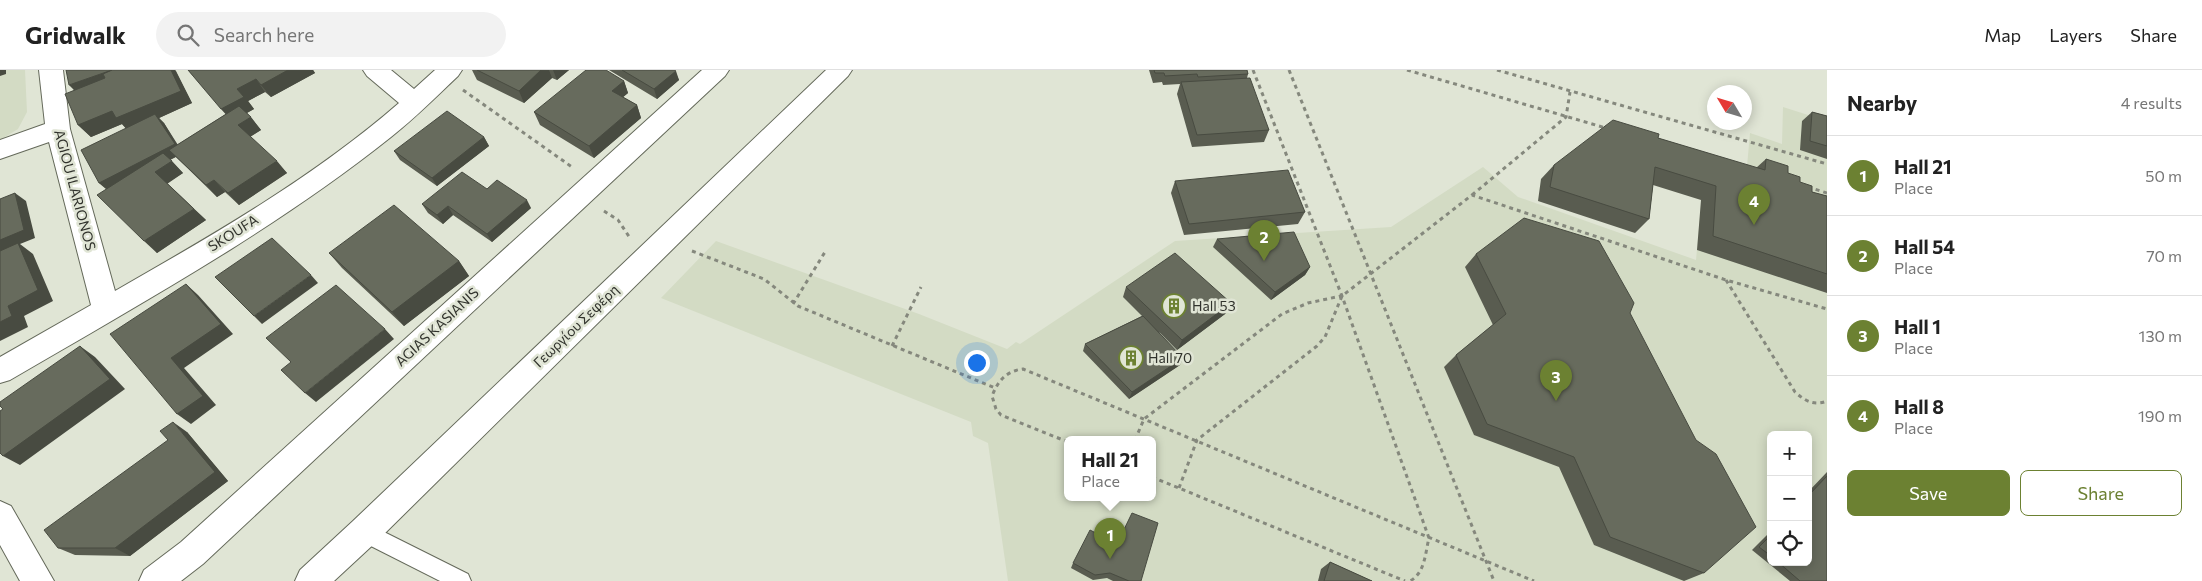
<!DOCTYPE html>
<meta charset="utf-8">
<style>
body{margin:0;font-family:Commissioner,sans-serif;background:#f2f2f2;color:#222}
.controls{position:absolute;right:15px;bottom:15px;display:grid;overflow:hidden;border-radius:8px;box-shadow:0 2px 12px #0003}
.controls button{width:45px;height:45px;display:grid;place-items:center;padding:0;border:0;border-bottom:1px solid #e0e0e0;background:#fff;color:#222;font:25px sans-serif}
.compass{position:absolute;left:1707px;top:15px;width:45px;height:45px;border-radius:50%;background:#fff;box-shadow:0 2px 12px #0003;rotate:308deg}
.you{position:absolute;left:976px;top:292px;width:18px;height:18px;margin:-12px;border:4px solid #fff;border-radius:50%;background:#1a73e8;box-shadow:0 0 0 8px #1a73e833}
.badge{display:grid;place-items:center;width:32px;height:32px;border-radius:50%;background:#6c8132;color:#fff;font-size:16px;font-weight:700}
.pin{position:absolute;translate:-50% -41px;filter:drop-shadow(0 1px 2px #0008)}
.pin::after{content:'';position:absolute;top:26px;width:18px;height:15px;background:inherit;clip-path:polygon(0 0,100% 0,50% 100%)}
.popup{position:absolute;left:1064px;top:366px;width:92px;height:65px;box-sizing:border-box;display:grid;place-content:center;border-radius:8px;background:#fff;filter:drop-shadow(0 1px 4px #0005);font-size:16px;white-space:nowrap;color:#767676}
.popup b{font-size:19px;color:#222}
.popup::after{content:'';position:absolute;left:50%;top:100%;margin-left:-10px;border:10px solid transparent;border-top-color:#fff}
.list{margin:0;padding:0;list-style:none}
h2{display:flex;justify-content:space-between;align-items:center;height:65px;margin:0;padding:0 20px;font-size:21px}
h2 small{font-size:16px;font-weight:400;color:#767676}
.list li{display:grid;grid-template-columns:32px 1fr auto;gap:15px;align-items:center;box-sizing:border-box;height:80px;padding:0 20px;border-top:1px solid #e0e0e0}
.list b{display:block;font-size:19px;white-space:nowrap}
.list p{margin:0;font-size:16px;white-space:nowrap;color:#767676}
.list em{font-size:16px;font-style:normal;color:#767676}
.actions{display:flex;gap:10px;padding:15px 20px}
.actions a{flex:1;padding:11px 0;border:1px solid #6c8132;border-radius:8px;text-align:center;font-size:18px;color:#6c8132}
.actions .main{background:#6c8132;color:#fff}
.icon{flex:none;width:28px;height:28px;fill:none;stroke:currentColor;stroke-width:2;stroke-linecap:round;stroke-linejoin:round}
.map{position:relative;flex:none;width:1827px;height:511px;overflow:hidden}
header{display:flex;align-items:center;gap:30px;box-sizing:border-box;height:70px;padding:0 25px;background:#fff;border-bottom:1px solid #e0e0e0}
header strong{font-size:24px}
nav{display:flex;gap:28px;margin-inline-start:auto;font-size:18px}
.search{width:350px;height:45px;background:#f2f2f2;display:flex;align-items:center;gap:12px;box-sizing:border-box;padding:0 18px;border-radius:28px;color:#767676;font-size:19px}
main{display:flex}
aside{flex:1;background:#fff}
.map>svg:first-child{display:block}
.built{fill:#d3dbc4;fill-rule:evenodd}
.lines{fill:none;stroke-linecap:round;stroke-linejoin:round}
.lane-casing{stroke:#64695a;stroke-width:2}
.street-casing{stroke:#64695a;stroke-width:2}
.path{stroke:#85887d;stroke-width:3;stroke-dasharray:4 4;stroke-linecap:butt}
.lane{fill:#fff;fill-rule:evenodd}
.street{fill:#fff;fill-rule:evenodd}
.wall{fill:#595c50}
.shaded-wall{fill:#484b41}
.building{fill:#676b5d;stroke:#484b41}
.labels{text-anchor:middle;stroke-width:5;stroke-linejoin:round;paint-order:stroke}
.street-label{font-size:14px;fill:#31332d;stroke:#e0e5d5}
.poi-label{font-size:14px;fill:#31332d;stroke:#e0e5d5;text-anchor:start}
</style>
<header>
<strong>Gridwalk</strong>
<div class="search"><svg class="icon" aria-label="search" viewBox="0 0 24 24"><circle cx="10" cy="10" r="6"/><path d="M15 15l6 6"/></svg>Search here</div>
<nav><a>Map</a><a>Layers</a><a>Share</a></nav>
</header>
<main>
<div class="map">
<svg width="1827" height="511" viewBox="0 0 1827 511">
<rect width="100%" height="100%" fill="#e0e5d5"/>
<path class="built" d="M0 0H25L27 42 18 59 0 70Z
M1783 37 1827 51V511H1008L988 373 973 366 971 352 661 228 716 171 919 244 1007 279 1016 272 1020 274 1175 171 1391 157 1483 97 1518 127 1696 190 1702 126 1743 141 1750 63 1782 74ZM1771 365H1808V492H1771ZM1068 370H1152V428H1068Z"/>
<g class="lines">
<g class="lane-casing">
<path id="lane" d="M364 452 468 504 471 511H440L357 469 354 462 357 455Z"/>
</g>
<g class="street-casing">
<path id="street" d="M39 0H63L70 59 115 221C213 165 314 107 399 33L367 6 363 0H391L414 19 435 0H462L458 6C436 27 415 48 391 67 273 161 140 234 10 310L0 313V287L91 235 49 72 0 89V70L45 54Z
M702 0H729L725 6 203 494 181 511H139L144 500 181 472Z
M826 0H852L848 6 375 473 334 511H295L300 500 353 451Z
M0 431 11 436 54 511H20L0 475Z"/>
</g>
<path class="path" d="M1253 0 1342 226 1429 468C1425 484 1425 503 1410 511
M1289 0 1494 511
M1407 0 1606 58
M1497 0 1827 94
M463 20 572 97
M1808 117 1827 123
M1472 125 1566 47 1570 22
M604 141 618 150 630 168
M692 181 764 209 798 236 995 318
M1726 210 1795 322C1805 331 1814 336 1827 331
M793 234 825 182
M892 276 921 217
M1135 370 1144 349 1282 244 1308 233 1341 226
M1068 372 1001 345 996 339 992 326C998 311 1006 301 1023 299L1534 511
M1152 407 1405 511
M1179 418 1197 370 1317 276 1325 267 1342 226 1472 125 1726 210 1827 239"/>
<use href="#lane" class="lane"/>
<use href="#street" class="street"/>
</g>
<path class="wall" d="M66 0H175L192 33 159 48 164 53 177 75 226 44 188 0H313L315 3 271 27 265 22 248 31 254 39 247 43 261 60 250 67 287 103 239 135 225 122 217 127 176 87 170 90 183 103 167 113 206 150 157 183 106 119 99 113 126 58 122 54 91 67 78 55 74 20Z
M472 0H569L557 10 552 8 524 33 477 10Z
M609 0H674L679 10 657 29Z
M1149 0H1247L1248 4 1247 8 1269 60 1264 72 1192 77 1177 24 1180 14 1163 15 1162 12 1153 13Z
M624 11 628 23 623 27 637 35 641 48 594 88 540 55 534 42Z
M1812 42 1827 46V89L1800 80 1802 51Z
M484 67 489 76 437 116 400 90 394 81Z
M1658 68 1756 98 1766 89 1788 103 1812 122 1827 126V223L1697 180 1701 130 1653 115 1649 149 1635 163 1538 131 1541 109 1554 95Z
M1175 111 1305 142 1298 154 1184 165 1171 123Z
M487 119 531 138 492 172 453 145 443 154 428 143 422 134Z
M1217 169 1310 197 1305 205 1271 230 1213 177Z
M329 183 459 191 469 206 404 256 342 198Z
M1476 184 1630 243 1704 503 1684 511 1594 475 1559 397 1474 365 1444 297 1456 285 1493 255 1465 197Z
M1126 217 1231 233 1225 244 1177 280 1159 262 1180 295 1129 329 1083 281 1085 274 1142 246 1123 227Z
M187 362 228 411 130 486 75 485 58 478Z
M1827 402V511H1790L1752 480 1771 461V492H1808V422Z
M1330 492 1372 511H1318L1321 499Z
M1073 493 1141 511H1113L1107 508 1093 510 1071 498Z"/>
<path class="shaded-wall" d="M0 0H6V4L0 6Z
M113 0H150L78 24 69 15Z
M171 0H175L176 1 192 33 159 48 164 53 183 83 109 121 99 113 128 61 122 54 91 67 78 55Z
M288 0H313L315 3 271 27 261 15Z
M541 0H549L552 8 524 33 519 21Z
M553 0H569L557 10Z
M676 1 679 10 657 29 654 19Z
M256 9 265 22 248 31 254 39 232 51 221 39 237 19Z
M624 11 628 23 616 33 612 21Z
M637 35 641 48 594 88 589 76Z
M251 47 261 60 248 68 238 55Z
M484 67 489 76 437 116 432 108Z
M172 91 183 103 167 114 155 102Z
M277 91 287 103 239 135 228 123Z
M214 110 225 122 217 127 206 115Z
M15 123 26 131 35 168 20 174 33 184 53 231 24 246 28 257 0 271V252L8 236 0 183V170Z
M527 130 531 138 492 172 487 164Z
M448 136 453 145 443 154 437 145Z
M194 139 206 150 157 183 144 171Z
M459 191 469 206 404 256 392 242Z
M1310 197 1305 205 1271 230 1275 222Z
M311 205 318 213 262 254 254 246Z
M186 214 198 225 233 264 184 298 216 335 191 354 177 344 171 288Z
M1231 233 1225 244 1177 280 1182 270Z
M385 259 394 269 316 332 305 323Z
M80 276 95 287 125 319 20 395 3 386Z
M1183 288 1180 295 1129 329 1132 322Z
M173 352 187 362 228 411 130 486 115 478 215 402Z"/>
<path class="building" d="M66 0H112L69 15Z
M112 0H171L181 21 116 48 112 41 78 55 65 24 105 8 103 4Z
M188 0H288L261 15 256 9 237 19 244 27 221 39Z
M477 0H541L519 21Z
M586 0H606L624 11 612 21 637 35 589 76 534 42Z
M622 0H674L676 1 654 19Z
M1154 0H1247L1248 4 1198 7 1197 4 1165 6 1164 3H1155Z
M1250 8 1269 60 1197 65 1181 12Z
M239 36 251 47 238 55 277 91 228 123 214 110 206 115 169 80Z
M447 41 484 67 432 108 394 81Z
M1812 42 1827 46V76L1810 71Z
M155 44 175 74 99 113 81 80Z
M1613 50 1659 64 1658 68 1765 100 1766 89 1788 96V103L1800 107V112L1812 116V122L1827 126V204L1713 166 1716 116 1655 97 1649 149 1550 117 1554 95Z
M163 83 172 91 155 102 194 139 144 171 97 125Z
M1288 100 1305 142 1189 154 1175 111Z
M462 102 487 119 497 110 527 130 487 164 448 136 437 145 422 134Z
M15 123 24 160 0 170V129Z
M394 135 459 191 392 242 329 183Z
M1524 148 1599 171 1634 233 1630 243 1696 370 1716 384 1756 457 1704 503 1610 467 1574 387 1487 354 1456 285 1506 244 1476 184Z
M1294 162 1310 197 1275 222 1217 169Z
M272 168 311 205 254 246 215 207Z
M18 173 38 220 8 236 12 246 0 252V181Z
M1175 183 1231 233 1182 270 1126 217Z
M186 214 221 254 171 288 203 326 177 344 110 264Z
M336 215 385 259 305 323 281 300 291 292 266 268Z
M1143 246 1183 288 1132 322 1085 274Z
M80 276 110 309 3 386 0 383V341L3 339 0 336V332Z
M173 352 215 402 115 478H58L44 460 168 370 160 361Z
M1827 406V511H1800L1778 492H1808V426Z
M1132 443 1158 453 1141 511H1129L1110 503 1095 505 1073 493 1090 460 1117 474Z
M1771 465V486L1759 477Z
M1330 492 1372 511H1324Z"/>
<defs>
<g id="building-ring" transform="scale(1.25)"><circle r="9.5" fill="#e0e5d5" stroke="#6c8132" stroke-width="1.5"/><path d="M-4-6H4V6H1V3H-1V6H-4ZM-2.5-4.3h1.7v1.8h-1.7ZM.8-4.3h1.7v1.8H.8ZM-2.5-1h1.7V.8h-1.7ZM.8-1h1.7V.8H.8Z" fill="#6c8132"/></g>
</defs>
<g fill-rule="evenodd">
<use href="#building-ring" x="1174" y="236"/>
<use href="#building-ring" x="1131" y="288"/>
</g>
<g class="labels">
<g class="street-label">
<text transform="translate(75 120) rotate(75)" y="5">AGIOU ILARIONOS</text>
<text transform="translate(233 163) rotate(-32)" y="5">SKOUFA</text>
<text transform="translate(576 256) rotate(-44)" y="5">Γεωργίου Σεφέρη</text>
<text transform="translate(437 257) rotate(-43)" y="5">AGIAS KASIANIS</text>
</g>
<g class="poi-label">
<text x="1192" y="241">Hall 53</text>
<text x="1148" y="293">Hall 70</text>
</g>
</g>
</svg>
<div class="controls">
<button>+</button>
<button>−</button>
<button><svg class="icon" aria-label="locate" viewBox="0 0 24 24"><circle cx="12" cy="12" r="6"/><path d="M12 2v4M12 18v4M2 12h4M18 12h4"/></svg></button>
</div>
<svg class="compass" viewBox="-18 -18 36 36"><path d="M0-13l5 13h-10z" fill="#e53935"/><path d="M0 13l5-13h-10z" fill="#767676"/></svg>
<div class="you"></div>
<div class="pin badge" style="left:1110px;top:489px">1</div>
<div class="popup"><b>Hall 21</b>Place</div>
<div class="pin badge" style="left:1264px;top:191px">2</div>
<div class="pin badge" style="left:1556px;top:331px">3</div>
<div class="pin badge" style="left:1754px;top:155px">4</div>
</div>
<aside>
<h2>Nearby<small>4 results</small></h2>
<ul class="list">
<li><span class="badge">1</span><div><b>Hall 21</b><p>Place</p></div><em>50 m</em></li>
<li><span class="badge">2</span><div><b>Hall 54</b><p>Place</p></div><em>70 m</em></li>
<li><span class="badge">3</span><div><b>Hall 1</b><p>Place</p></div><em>130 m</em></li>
<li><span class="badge">4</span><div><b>Hall 8</b><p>Place</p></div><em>190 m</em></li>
</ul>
<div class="actions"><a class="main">Save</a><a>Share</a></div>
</aside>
</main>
